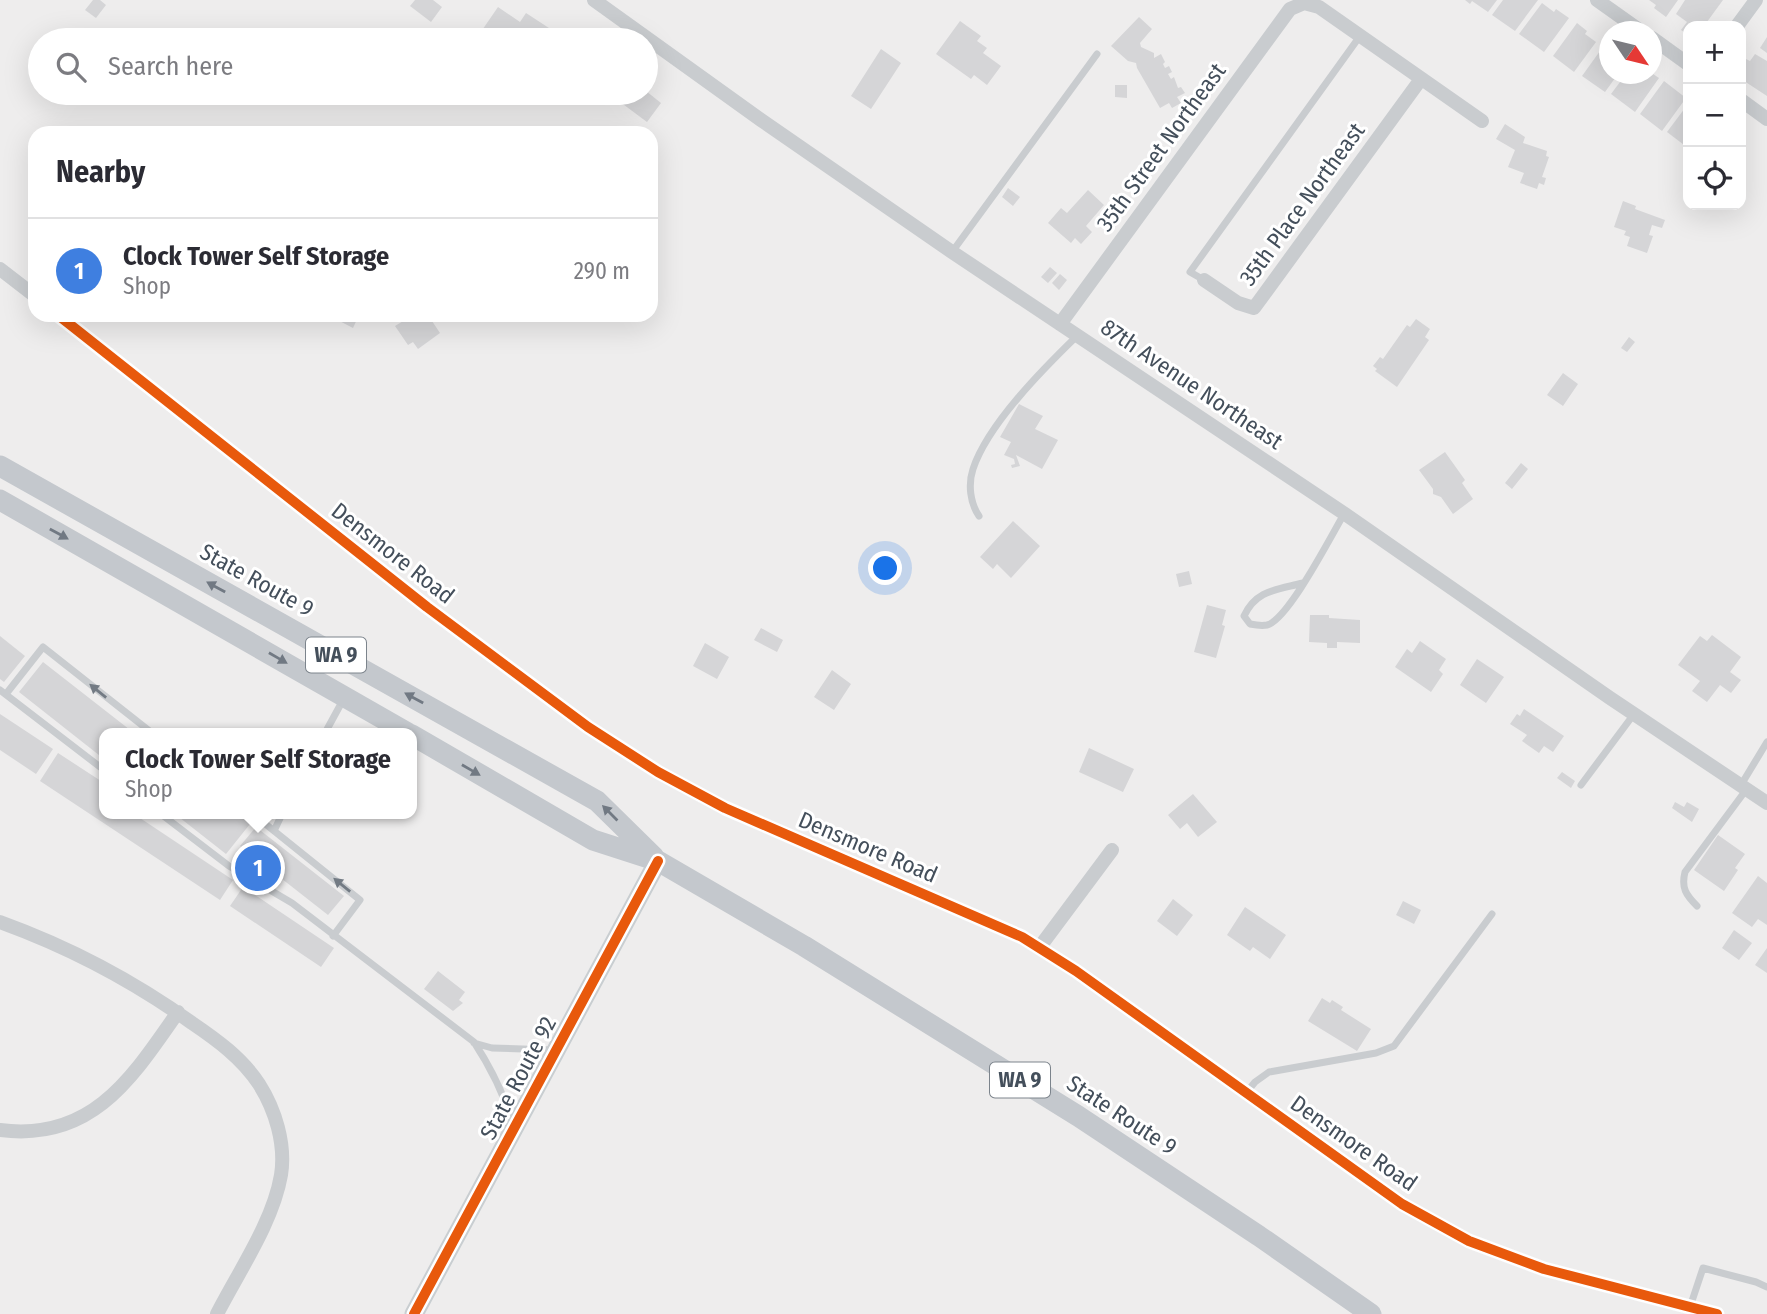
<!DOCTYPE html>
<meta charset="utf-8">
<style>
body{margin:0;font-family:"Fira Sans Condensed",sans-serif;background:#f7f7f7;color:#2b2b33}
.controls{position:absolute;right:21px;top:21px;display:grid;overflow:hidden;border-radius:14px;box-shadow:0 7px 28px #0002}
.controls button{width:63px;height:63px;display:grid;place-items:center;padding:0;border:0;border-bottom:2px solid #e1e1e2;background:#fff;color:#2b2b33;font:35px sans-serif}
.compass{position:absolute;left:1599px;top:21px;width:63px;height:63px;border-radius:50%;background:#fff;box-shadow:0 7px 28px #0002;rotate:125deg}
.you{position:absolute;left:886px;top:569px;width:24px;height:24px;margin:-18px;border:5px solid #fff;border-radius:50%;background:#1a73e8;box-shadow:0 0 0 10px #1a73e833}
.badge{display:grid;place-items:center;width:46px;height:46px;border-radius:50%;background:#80868e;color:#fff;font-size:23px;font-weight:700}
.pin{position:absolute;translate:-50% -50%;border:4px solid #fff;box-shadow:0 2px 7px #0006}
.popup{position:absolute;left:99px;top:728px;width:318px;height:91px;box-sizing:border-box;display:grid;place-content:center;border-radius:14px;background:#fff;filter:drop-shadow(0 2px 5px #0005);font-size:23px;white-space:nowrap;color:#7c7c81}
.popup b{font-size:26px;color:#2b2b33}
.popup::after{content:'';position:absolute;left:50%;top:100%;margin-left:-14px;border:14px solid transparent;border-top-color:#fff}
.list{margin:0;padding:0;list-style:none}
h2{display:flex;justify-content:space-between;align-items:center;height:91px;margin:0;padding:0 28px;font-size:30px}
h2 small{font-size:23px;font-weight:400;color:#7c7c81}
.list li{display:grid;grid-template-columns:46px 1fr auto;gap:21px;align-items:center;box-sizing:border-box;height:105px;padding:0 28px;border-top:2px solid #e1e1e2}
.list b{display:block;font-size:26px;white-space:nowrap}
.list p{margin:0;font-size:23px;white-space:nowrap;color:#7c7c81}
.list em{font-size:23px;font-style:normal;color:#7c7c81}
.icon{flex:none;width:38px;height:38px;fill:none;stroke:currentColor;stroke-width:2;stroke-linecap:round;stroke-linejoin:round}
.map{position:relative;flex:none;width:1767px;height:1314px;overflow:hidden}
.search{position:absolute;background:#fff;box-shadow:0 7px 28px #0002;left:28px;top:28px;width:630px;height:77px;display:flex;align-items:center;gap:18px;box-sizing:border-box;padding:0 24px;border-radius:38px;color:#7c7c81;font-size:26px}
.panel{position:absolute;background:#fff;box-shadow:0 7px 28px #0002;left:28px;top:126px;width:630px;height:196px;border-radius:21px}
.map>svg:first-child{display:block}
.building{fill:#d5d5d7}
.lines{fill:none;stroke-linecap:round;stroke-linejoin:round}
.service{stroke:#c9cccf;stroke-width:7}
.minor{stroke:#c9cccf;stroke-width:14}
.secondary{stroke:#c9ced1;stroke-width:19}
.primary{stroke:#c4c8cd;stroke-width:21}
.cycleway-casing{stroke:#fff;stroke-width:15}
.cycleway{stroke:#e8590c;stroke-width:10}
.oneway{fill:#717983}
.oneway2{fill:#737b84}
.labels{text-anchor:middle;stroke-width:6;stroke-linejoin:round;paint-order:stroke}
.shield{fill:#fff;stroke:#7c848c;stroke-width:2}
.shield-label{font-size:21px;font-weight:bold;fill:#444f5b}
.street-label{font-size:23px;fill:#444f5b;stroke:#fff}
</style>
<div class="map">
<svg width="1767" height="1314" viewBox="0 0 1767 1314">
<rect width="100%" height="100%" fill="#eeeded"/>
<path class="building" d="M93 0H100L106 5 96 18 85 10Z
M415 0H433L442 7 431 22 410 6Z
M1465 0H1497L1488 12 1472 1 1470 4Z
M1503 0H1538L1515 31 1492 15Z
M1649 0H1678L1666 17 1654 8 1656 5Z
M1685 0H1723L1704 26H1688V35L1681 30 1687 22 1676 14Z
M1542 3 1554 12 1556 9 1569 18 1544 52 1519 34Z
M498 7 520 22 526 13 552 30 545 40H479L476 39Z
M1139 17 1152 29 1140 43 1141 47 1154 53V58L1161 54 1165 62 1163 64 1165 68 1169 66 1172 72 1168 74 1171 79 1174 77 1178 88 1181 87 1185 93 1177 97 1181 103 1172 108 1169 103 1160 108 1137 68 1136 63 1128 61 1111 46Z
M960 21 981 36 977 41 987 48 983 53 1001 66 987 85 974 75 971 79 936 54Z
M1577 23 1587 31 1585 34 1596 42 1574 72 1553 56Z
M1767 37V53L1760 48Z
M1605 44 1610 47V74H1618L1605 92 1582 76Z
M881 49 901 63 871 109 851 96Z
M1755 54 1767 61V96L1741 79 1744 70 1741 67 1746 59 1750 61Z
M1626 74H1653L1659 78 1635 112 1611 94Z
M1664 81 1686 98 1662 131 1640 114Z
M1115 85H1127V98L1115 97Z
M646 91 661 103 647 122 608 93H646Z
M1688 104V148L1667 132Z
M1505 124 1525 137 1523 143 1547 151 1546 156 1549 157 1542 177 1546 178 1544 185 1539 183 1537 189 1520 183 1524 173 1508 167 1515 150 1496 139Z
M1008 188 1020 197 1013 206 1002 197Z
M1088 190 1104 205 1086 226 1092 232 1081 244 1075 238 1071 243 1048 223 1061 208 1067 213Z
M1623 201 1636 206 1635 209 1665 220 1662 228 1652 225 1649 235 1653 236 1647 253 1627 246 1630 237 1624 235 1626 231 1614 227Z
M1050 267 1057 273 1048 283 1041 277Z
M1060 274 1067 280 1059 290 1052 283Z
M328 315H359L353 328Z
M413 315 418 320 428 315 440 333 418 349 413 342 408 345 395 326Z
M1416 319 1430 329 1425 337 1429 340 1397 387 1375 371 1377 369 1373 366 1380 357 1383 359 1407 325 1410 327Z
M1629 337 1635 342 1627 352 1621 348Z
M1563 373 1578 384 1563 406 1547 395Z
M1019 404 1043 416 1035 429 1058 440 1042 469 1016 455 1020 466 1012 468 1011 465 1015 464 1014 459 1004 455 1011 442 1000 437Z
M1445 452 1465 480 1462 483 1473 499 1453 514 1441 497 1433 494V489L1419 470Z
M1521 463 1528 469 1512 489 1505 483Z
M1013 521 1040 546 1011 578 997 564 993 569 980 557Z
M1189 571 1192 584 1179 587 1176 574Z
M1207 605 1226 610 1222 625 1225 626 1216 658 1194 652Z
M1310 615H1329V618L1360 620V643L1337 642V648H1327V643L1309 642Z
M761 628 783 640 777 652 754 640Z
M1712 635 1741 657 1730 672 1741 680 1731 693 1720 685 1707 702 1692 691 1700 681 1678 665 1700 636 1707 641Z
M0 636 25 656 4 682 0 679Z
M1420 641 1446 659 1439 670 1443 674 1431 692 1395 667 1407 649 1412 653Z
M705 643 729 657 717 679 693 666Z
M1477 659 1504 677 1486 703 1460 685Z
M43 662 134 733H104V759L19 692Z
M832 670 851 684 834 710 814 697Z
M1524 709 1564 736 1553 752 1544 746 1539 753 1522 741 1527 735 1510 724 1517 714 1520 716Z
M0 714 53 749 36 774 0 750Z
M1089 748 1134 769 1123 792 1079 772Z
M58 753 104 783V814H134L233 880 220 900 40 781Z
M1562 772 1575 781 1571 788 1557 778Z
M1193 794 1217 822 1198 837 1187 823 1180 829 1168 815Z
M1675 802 1684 807 1687 802 1699 809 1692 822 1672 808Z
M175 814H237L250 824 226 854Z
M256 827 344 896 328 915 240 846Z
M1718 835 1745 854 1735 868 1738 870 1724 891 1694 870Z
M1758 876 1767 883V925L1758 919 1752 927 1732 913Z
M243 887 334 948 321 967 230 906Z
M1173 899 1193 915 1177 936 1157 921Z
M1403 901 1421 910 1414 924 1396 915Z
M1245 907 1286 935 1270 959 1253 947 1250 951 1227 935Z
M1734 930 1752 943 1739 960 1722 948Z
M1767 948V973L1755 965Z
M438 971 465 992 459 1000 463 1003 453 1011 424 989Z
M1322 998 1330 1003 1332 1000 1343 1007 1341 1010 1371 1029 1357 1051 1308 1021Z"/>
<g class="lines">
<path class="service" d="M952 252 1097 54
M1204 280 1190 272 1360 36
M979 516C970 503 968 484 973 469 988 424 1044 368 1077 336
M1303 583C1276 590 1256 590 1244 616L1250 624C1255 625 1262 626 1267 625 1288 620 1331 536 1344 514
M0 690 104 770
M6 694 43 647 152 733
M325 733 343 700
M1581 785 1634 714
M1741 785 1767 742
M161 814 229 866 292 903 474 1042C491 1068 503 1092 512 1121
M253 814 360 900 333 936
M274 831 282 814
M1697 906C1686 895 1681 888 1685 872L1746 790
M474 1043 492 1048 552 1050
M1246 1093 1255 1082 1269 1072 1376 1053 1394 1046 1492 914
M1690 1307 1703 1268 1756 1282 1767 1287"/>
<path class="minor" d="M594 0 761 120 952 252 1345 514 1610 698 1767 803
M1597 0 1642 32
M1737 26 1756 0
M1652 38 1688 64
M1741 100 1767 119
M0 269 35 296
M1204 280 1238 303 1254 308 1421 79
M58 315 427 607 588 727 658 772 725 808 1022 937 1076 971 1402 1204 1469 1241 1544 1269 1717 1314
M1060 324 1290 9 1304 3 1319 7 1482 121
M0 922C69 947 132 980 192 1023 217 1040 242 1058 259 1084 275 1109 286 1144 281 1175 273 1222 239 1271 217 1314
M1039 948 1112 850
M0 1130C92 1142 132 1078 178 1012"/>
<path class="secondary" d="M414 1314 658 861"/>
<path class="primary" d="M0 466 597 801 654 857
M0 500 408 733
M412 735 593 840 658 861 804 946 1078 1116 1259 1236 1371 1314"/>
<g class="cycleway-casing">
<path id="cycleway" d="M58 315 427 607 588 727 658 772 725 808 1022 937 1076 971 1402 1204 1469 1241 1544 1269 1717 1314
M414 1314 658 861"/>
</g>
<use href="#cycleway" class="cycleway"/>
</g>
<defs><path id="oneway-solid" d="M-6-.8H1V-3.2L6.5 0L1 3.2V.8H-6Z" transform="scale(1.75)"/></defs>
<g class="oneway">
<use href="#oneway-solid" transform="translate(59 534) rotate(29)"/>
<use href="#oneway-solid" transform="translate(216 587) rotate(-151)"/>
<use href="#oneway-solid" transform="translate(278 658) rotate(30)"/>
<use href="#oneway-solid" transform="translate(414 698) rotate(-151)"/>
<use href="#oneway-solid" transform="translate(471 770) rotate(30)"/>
<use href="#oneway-solid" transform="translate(610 813) rotate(-135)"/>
</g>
<g class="oneway2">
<use href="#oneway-solid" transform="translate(98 691) rotate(-141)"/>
<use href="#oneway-solid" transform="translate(342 885) rotate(-141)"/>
</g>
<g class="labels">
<g class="shield">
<rect x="306" y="637.5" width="60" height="35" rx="5"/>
<rect x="990" y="1062.5" width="60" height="35" rx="5"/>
</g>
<g class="shield-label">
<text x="336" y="662">WA 9</text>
<text x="1020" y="1087">WA 9</text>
</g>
<g class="street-label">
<text transform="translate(1161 147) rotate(-54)" y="8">35th Street Northeast</text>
<text transform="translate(1302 204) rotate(-54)" y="8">35th Place Northeast</text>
<text transform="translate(1192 384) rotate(34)" y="8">87th Avenue Northeast</text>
<text transform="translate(393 553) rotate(38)" y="8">Densmore Road</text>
<text transform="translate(257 580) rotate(29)" y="8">State Route 9</text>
<text transform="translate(868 847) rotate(23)" y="8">Densmore Road</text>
<text transform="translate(518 1078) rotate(-62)" y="8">State Route 92</text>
<text transform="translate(1122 1115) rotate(33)" y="8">State Route 9</text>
<text transform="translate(1354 1143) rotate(35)" y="8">Densmore Road</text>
</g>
</g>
</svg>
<div class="controls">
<button>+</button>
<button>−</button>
<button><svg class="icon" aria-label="locate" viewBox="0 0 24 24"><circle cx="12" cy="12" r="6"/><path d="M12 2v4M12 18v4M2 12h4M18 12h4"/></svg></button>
</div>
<svg class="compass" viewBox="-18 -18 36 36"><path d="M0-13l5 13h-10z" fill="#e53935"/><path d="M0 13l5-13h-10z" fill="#7c7c81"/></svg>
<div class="you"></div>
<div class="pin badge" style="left:258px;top:868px;background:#3f7fe0">1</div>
<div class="popup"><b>Clock Tower Self Storage</b>Shop</div>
<div class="search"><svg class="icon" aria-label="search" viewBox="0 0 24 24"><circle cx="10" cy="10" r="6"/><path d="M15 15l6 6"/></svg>Search here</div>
<section class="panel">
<h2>Nearby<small></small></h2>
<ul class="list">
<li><span class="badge" style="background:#3f7fe0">1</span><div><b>Clock Tower Self Storage</b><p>Shop</p></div><em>290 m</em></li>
</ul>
</section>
</div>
